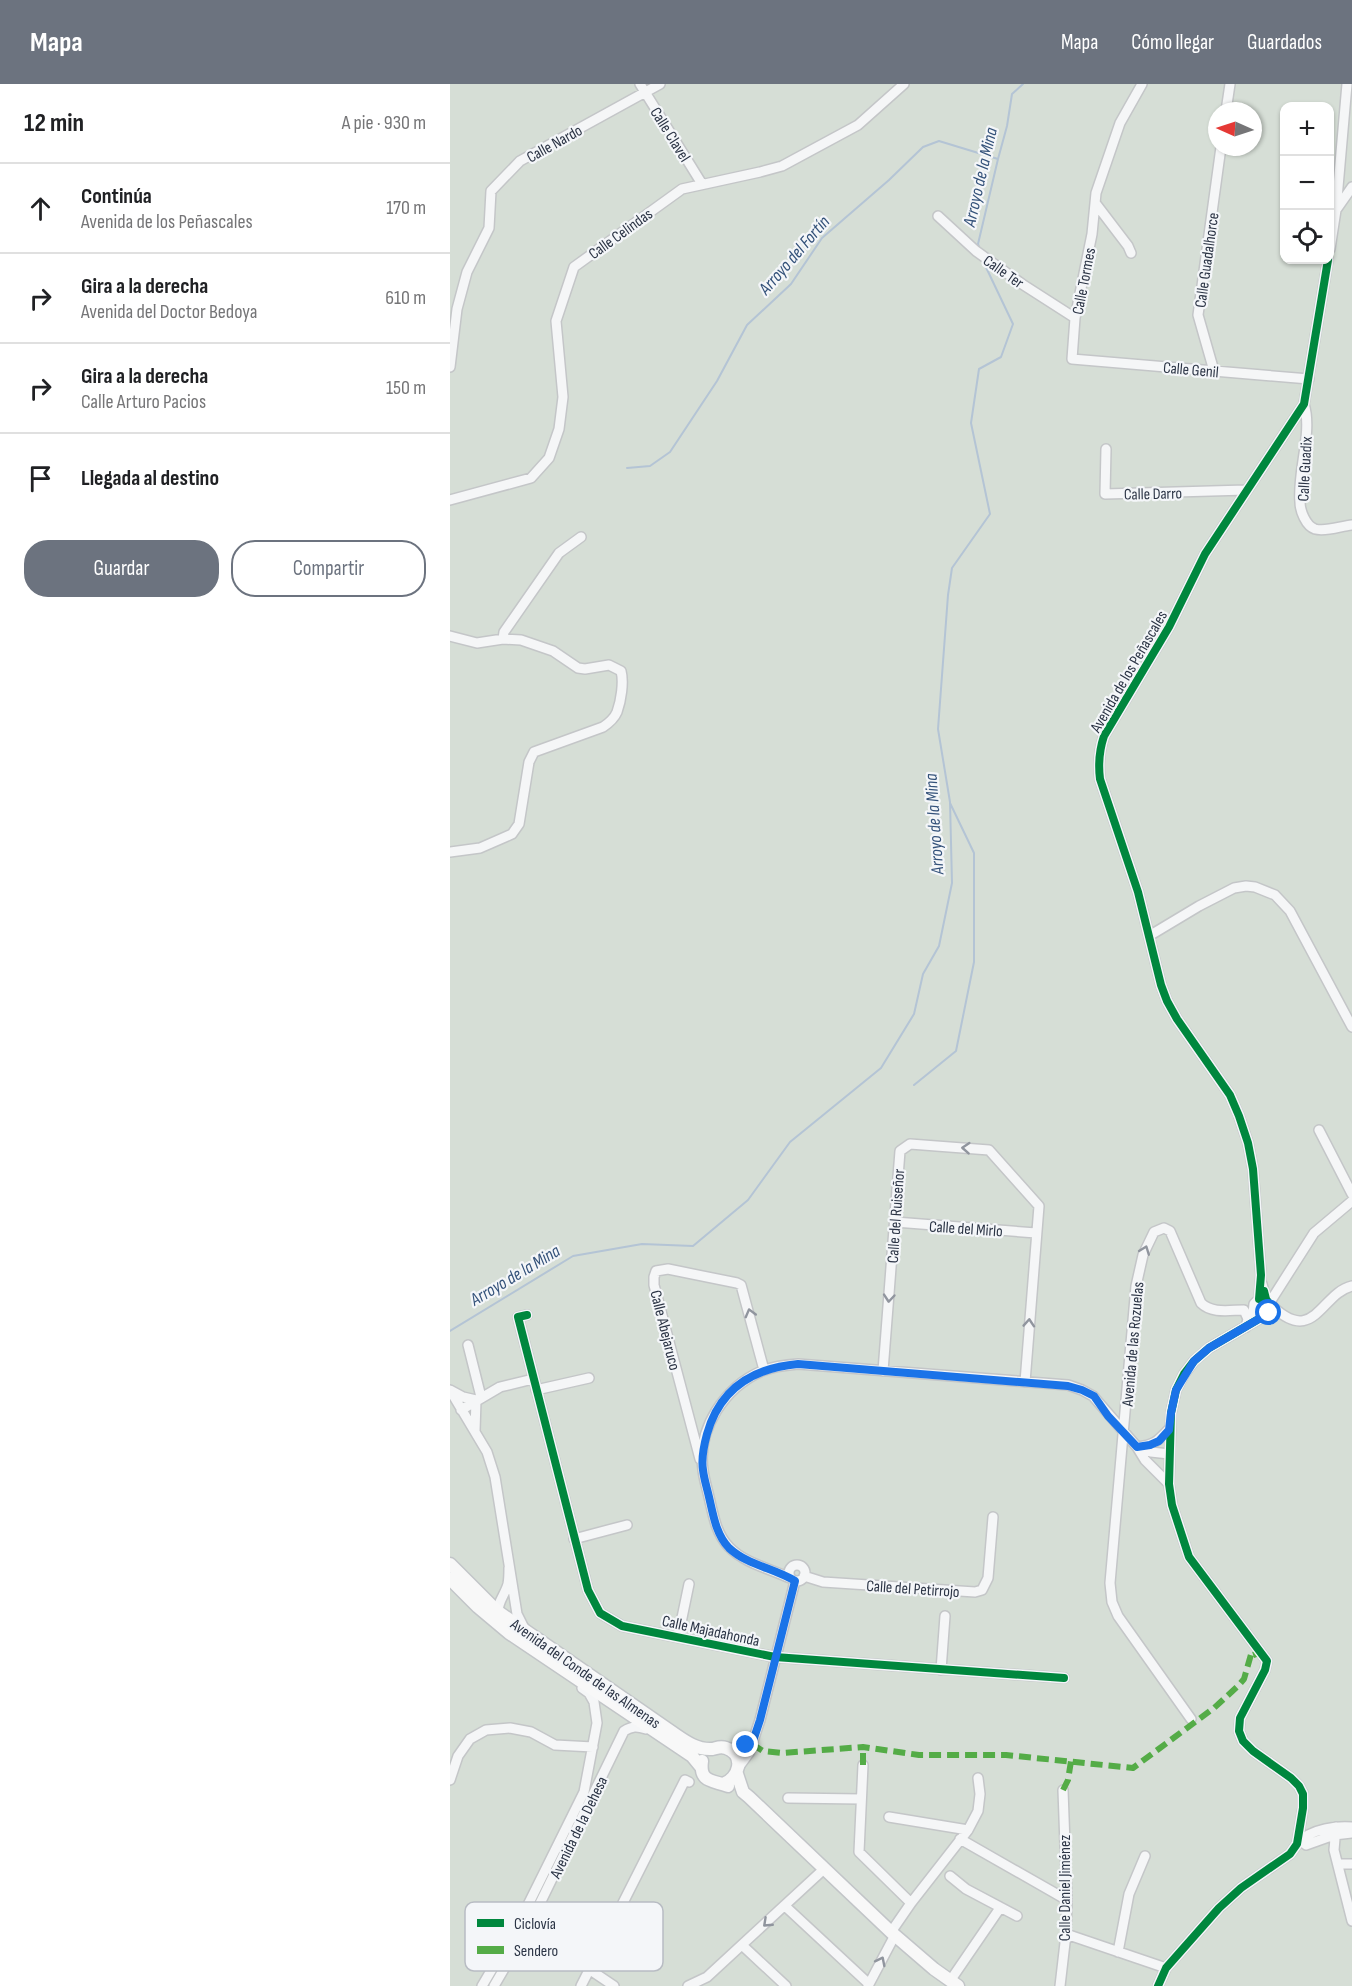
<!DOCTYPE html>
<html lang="es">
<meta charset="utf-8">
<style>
body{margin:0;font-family:"Sofia Sans Condensed",sans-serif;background:#f2f2f2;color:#202124}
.controls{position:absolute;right:18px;top:18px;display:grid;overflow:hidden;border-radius:12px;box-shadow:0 2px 4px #0004}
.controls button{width:54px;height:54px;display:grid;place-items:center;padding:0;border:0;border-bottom:2px solid #e0e0e0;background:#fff;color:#202124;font:30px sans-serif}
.compass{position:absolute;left:758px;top:18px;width:54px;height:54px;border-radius:50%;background:#fff;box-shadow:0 2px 4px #0004;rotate:273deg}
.stop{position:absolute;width:18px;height:18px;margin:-14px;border:4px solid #1a73e8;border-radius:50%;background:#fff}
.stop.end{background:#1a73e8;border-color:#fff;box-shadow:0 2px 6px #0008}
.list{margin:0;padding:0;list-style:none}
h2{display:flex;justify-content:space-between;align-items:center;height:78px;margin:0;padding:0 24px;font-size:26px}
h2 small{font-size:20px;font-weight:400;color:#757577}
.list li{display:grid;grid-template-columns:39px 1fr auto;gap:18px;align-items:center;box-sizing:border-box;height:90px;padding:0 24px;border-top:2px solid #e0e0e0}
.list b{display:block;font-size:22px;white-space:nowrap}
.list p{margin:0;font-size:20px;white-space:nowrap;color:#757577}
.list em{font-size:20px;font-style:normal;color:#757577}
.actions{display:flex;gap:12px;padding:18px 24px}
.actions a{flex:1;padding:14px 0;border:2px solid #6c737f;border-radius:24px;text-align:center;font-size:21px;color:#6c737f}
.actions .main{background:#6c737f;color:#fff}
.icon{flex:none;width:33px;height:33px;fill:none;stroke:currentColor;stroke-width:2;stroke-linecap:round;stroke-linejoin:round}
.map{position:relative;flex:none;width:902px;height:1902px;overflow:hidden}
header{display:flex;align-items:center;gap:36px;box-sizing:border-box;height:84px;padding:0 30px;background:#6c737f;color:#fff}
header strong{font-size:28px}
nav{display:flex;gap:33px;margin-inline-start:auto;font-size:21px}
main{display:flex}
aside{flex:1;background:#fff}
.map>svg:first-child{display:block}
.green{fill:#d6ded6;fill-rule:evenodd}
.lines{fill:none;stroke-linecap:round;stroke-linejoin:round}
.stream{stroke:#b4c4d5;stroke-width:2}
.minor-casing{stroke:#c4c6c8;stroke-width:12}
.major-casing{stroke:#c2c5c8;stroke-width:15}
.minor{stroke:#f5f6f7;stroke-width:9}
.major{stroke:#f8f8f8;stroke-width:12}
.quiet{stroke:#54ac47;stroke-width:6;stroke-dasharray:12 6;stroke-linecap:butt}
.cycleway-casing{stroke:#f4f6f9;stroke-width:11}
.cycleway{stroke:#00873e;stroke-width:8}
.oneway{stroke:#90959e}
.route{stroke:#1a73e8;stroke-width:8}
.labels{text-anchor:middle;stroke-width:4.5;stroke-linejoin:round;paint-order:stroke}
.street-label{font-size:16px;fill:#2b3445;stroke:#f4f6f9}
.water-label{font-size:18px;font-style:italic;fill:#34527a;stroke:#f4f6f9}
.key{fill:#f4f6f9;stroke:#b8bcc3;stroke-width:1.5}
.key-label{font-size:16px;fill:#2b3445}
</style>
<header>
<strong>Mapa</strong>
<nav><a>Mapa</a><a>Cómo llegar</a><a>Guardados</a></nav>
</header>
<main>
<aside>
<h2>12 min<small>A pie · 930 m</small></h2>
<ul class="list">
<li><svg class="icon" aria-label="ahead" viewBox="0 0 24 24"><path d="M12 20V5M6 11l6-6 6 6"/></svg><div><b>Continúa</b><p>Avenida de los Peñascales</p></div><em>170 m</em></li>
<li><svg class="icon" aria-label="right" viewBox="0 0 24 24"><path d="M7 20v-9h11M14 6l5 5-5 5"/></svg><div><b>Gira a la derecha</b><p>Avenida del Doctor Bedoya</p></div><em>610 m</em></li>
<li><svg class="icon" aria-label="right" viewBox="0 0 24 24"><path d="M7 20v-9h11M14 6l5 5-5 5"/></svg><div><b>Gira a la derecha</b><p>Calle Arturo Pacios</p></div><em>150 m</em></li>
<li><svg class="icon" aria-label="arrive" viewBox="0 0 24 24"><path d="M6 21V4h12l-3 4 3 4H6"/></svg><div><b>Llegada al destino</b></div></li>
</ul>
<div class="actions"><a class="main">Guardar</a><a>Compartir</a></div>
</aside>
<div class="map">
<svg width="902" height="1902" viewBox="0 0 902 1902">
<rect width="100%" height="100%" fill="#e6e8ea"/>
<path class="green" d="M0 0H902V1902H0ZM834 22H880V176H834ZM767 27H803V63H767Z"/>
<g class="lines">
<path class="stream" d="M530 165 528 160 548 75 557 42 562 10 573 0
M177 384 200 382 220 368 267 297 297 241 341 200 372 154 439 96 473 63 489 57 548 75
M464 1001 506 967 524 878V769L500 719
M0 1247 123 1172 192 1160 243 1162 298 1116 340 1058 431 984 464 930 473 890 489 862 502 799 500 718 488 645 498 511 502 484 540 430 521 339 529 285 551 273 563 240 533 177"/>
<g class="minor-casing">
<path id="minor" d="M190 0 252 100
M692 0 670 39 646 109 642 150 625 234 622 275 859 295
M776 27 780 0
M646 120 678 162 681 169
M886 126 897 0
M488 132 526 167 572 200 625 234
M880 165 886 126 902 103
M0 283 7 225 17 188 39 144 41 107 70 77 210 0
M764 287 748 231 771 63
M854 320C863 348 847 388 850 418 850 427 856 442 865 445 876 448 891 442 902 441
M656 365 655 410 796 406
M0 416 81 394 99 374 109 345 113 313 106 237 124 183 232 105 310 88 332 82 408 41 454 0
M0 552 27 559 53 555 71 556 103 567 128 584 135 585 159 581 171 587C174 598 171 617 167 628 164 635 159 639 153 643L84 668 79 678 69 740 62 750 30 764 0 768
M53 555 54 548 109 469 131 453
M699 852 749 822 784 804 796 802 805 803 825 811 840 827 902 943
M869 1046 902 1110
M445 1138 586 1149
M809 1215 811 1191 803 1085 798 1059 789 1032 780 1011 727 935 717 917 711 901 688 808 650 695C648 679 649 667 654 652L719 543 755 470 854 320 878 176
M820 1218 864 1149 902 1117
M820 1220C864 1264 871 1209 902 1202
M77 1231 68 1233 138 1506 150 1529 172 1542 325 1573 614 1594
M802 1238 804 1220 809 1215
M18 1261 31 1313
M433 1287 450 1067 460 1060 539 1066 589 1122 575 1298
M0 1306 37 1368 45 1393 67 1530 74 1544
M0 1306 13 1313 26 1316
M86 1306 139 1294
M11 1326 50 1303 83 1295
M25 1347 26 1316
M687 1363C704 1361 707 1358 719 1345
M689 1364 701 1368 719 1370
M250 1375 204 1201V1193L206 1187 218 1185 287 1199 291 1201 314 1286
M124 1455 177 1441
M339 1489a8 8 0 1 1 16 0a8 8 0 1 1-16 0Z
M354 1492 373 1498 525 1508 532 1506 538 1494 543 1433
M340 1494C321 1485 294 1479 279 1463 266 1450 263 1430 259 1413 257 1404 254 1395 253 1386 247 1344 275 1303 312 1287 324 1282 336 1281 348 1280L618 1301 632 1306 643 1312 687 1363 695 1376 719 1400
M48 1530C47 1518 55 1511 58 1500 59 1495 59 1489 59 1484
M228 1553 239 1500
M491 1586 495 1532
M741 1635 668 1532 662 1518 660 1499 686 1202 693 1171 704 1148 714 1144 720 1147 751 1219C762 1230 780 1226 794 1226L798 1235 796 1243
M279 1665 302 1660
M413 1681 409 1768 461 1819
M288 1684 299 1669 310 1636 345 1497
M0 1696 8 1672 20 1655 36 1646 60 1644 81 1648 105 1661 143 1663
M338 1714 411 1715
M439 1733 518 1746
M886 1743 884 1766 902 1837
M510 1755 617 1816
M852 1758 856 1761 884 1751 902 1749
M847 1760C853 1758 853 1754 858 1751 872 1744 887 1742 902 1743
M888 1780H902
M500 1792 516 1805 567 1832
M335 1822 419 1900
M78 1844 164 1902
M441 1848 461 1819 518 1746 528 1727 530 1710 528 1694
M616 1850 716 1884
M293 1862 336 1902
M668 1868 679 1810 695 1772
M500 1897 550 1824
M32 1902 68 1841 134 1708 147 1639 144 1618 139 1609 132 1604
M44 1902 78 1844 174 1647C182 1642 187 1642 196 1645
M131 1902 235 1696 239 1698
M238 1902 257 1893 374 1785
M418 1902 445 1851
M610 1902 616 1850 617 1816 613 1706
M708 1902 716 1884 769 1824 791 1804 840 1770 847 1760 853 1724V1710L849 1702 841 1694 803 1667 793 1657 789 1647 790 1634 815 1586 817 1577 739 1473 722 1421 719 1400 721 1329 726 1306 734 1290 744 1277 759 1264 819 1229 821 1222 816 1215 812 1200"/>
</g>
<g class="major-casing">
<path id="major" d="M0 1480 47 1527 226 1651C236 1658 248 1666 262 1665 267 1664 270 1662 276 1664 296 1671 289 1695 273 1700
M0 1495 28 1523 59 1549 242 1672 251 1683
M252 1677C249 1699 263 1696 278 1702
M287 1690 293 1708 299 1713 441 1848 484 1885 508 1902"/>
</g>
<use href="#minor" class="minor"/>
<use href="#major" class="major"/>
<path class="quiet" d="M302 1660 313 1667 332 1669 413 1663 469 1671H556L683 1684 764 1624 788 1602 794 1595 802 1567H805L807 1573
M413 1681V1663
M613 1706 618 1696 621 1677"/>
<g class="cycleway-casing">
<path id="cycleway" d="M816 1215H809L811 1191 803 1085 798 1059 789 1032 780 1011 727 935 717 917 711 901 688 808 650 695C648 679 649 667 654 652L719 543 755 470 854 320 878 176
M77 1231 68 1233 138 1506 150 1529 172 1542 325 1573 614 1594
M708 1902 716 1884 769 1824 791 1804 840 1770 847 1760 853 1724V1710L849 1702 841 1694 803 1667 793 1657 789 1647 790 1634 815 1586 817 1577 739 1473 722 1421 719 1400 721 1329 726 1306 734 1290 744 1277 759 1264 819 1229 821 1222 816 1215 814 1207"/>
</g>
<use href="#cycleway" class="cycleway"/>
</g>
<defs><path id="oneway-chevron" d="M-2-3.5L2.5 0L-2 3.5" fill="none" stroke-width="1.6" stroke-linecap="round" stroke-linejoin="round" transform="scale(1.5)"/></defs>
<g class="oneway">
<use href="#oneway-chevron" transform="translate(516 1064) rotate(-176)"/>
<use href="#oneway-chevron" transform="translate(695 1166) rotate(-69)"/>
<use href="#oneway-chevron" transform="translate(439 1214) rotate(95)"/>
<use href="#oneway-chevron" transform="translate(300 1229) rotate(-105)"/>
<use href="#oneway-chevron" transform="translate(579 1239) rotate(-86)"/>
<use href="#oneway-chevron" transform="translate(317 1839) rotate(137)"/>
<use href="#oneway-chevron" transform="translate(431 1877) rotate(-63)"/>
</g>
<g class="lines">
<path class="route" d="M296 1661 302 1660 310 1636 345 1497C324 1484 297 1481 279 1464 266 1451 263 1430 259 1413 257 1404 254 1395 253 1386 251 1374 254 1361 257 1350 270 1304 303 1284 348 1280L618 1302 632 1306 644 1312 658 1332 687 1363 700 1361 709 1357 719 1346 721 1329 726 1306 744 1277 759 1264 819 1229"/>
</g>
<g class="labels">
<g class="street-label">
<text transform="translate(221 50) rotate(58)" y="6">Calle Clavel</text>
<text transform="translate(104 59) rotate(-29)" y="6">Calle Nardo</text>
<text transform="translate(170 149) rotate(-36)" y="6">Calle Celindas</text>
<text transform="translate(756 176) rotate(-82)" y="6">Calle Guadalhorce</text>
<text transform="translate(554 187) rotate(35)" y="6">Calle Ter</text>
<text transform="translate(633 197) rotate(-79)" y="6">Calle Tormes</text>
<text transform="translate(741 285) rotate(5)" y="6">Calle Genil</text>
<text transform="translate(854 385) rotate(-87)" y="6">Calle Guadix</text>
<text transform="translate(703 409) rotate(-1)" y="6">Calle Darro</text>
<text transform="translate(678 587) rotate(-60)" y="6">Avenida de los Peñascales</text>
<text transform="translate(445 1132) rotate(-86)" y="6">Calle del Ruiseñor</text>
<text transform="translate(516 1144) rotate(4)" y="6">Calle del Mirlo</text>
<text transform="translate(216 1246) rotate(76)" y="6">Calle Abejaruco</text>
<text transform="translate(682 1260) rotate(-85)" y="6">Avenida de las Rozuelas</text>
<text transform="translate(463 1504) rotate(4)" y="6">Calle del Petirrojo</text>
<text transform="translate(261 1546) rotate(12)" y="6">Calle Majadahonda</text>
<text transform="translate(136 1589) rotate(35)" y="6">Avenida del Conde de las Almenas</text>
<text transform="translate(128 1743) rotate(-64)" y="6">Avenida de la Dehesa</text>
<text transform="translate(614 1804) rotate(-90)" y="6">Calle Daniel Jiménez</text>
</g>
<g class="water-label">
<text transform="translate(530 93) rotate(-77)" y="6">Arroyo de la Mina</text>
<text transform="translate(344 171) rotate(-49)" y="6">Arroyo del Fortín</text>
<text transform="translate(484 740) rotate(-94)" y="6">Arroyo de la Mina</text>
<text transform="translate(65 1191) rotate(-31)" y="6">Arroyo de la Mina</text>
</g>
</g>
<rect x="15" y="1818" width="198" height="69" rx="9" class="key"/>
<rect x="27" y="1835" width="27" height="8" fill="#00873e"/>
<rect x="27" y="1862" width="27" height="8" fill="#54ac47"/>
<g class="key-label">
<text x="64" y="1845">Ciclovía</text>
<text x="64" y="1872">Sendero</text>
</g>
</svg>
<div class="controls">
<button>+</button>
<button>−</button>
<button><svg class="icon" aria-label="locate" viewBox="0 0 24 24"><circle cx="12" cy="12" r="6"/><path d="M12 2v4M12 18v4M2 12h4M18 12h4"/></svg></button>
</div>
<svg class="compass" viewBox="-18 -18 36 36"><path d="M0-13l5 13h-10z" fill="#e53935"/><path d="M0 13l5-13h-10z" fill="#757577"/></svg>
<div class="stop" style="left:819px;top:1229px"></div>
<div class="stop end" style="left:296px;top:1661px"></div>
</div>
</main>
